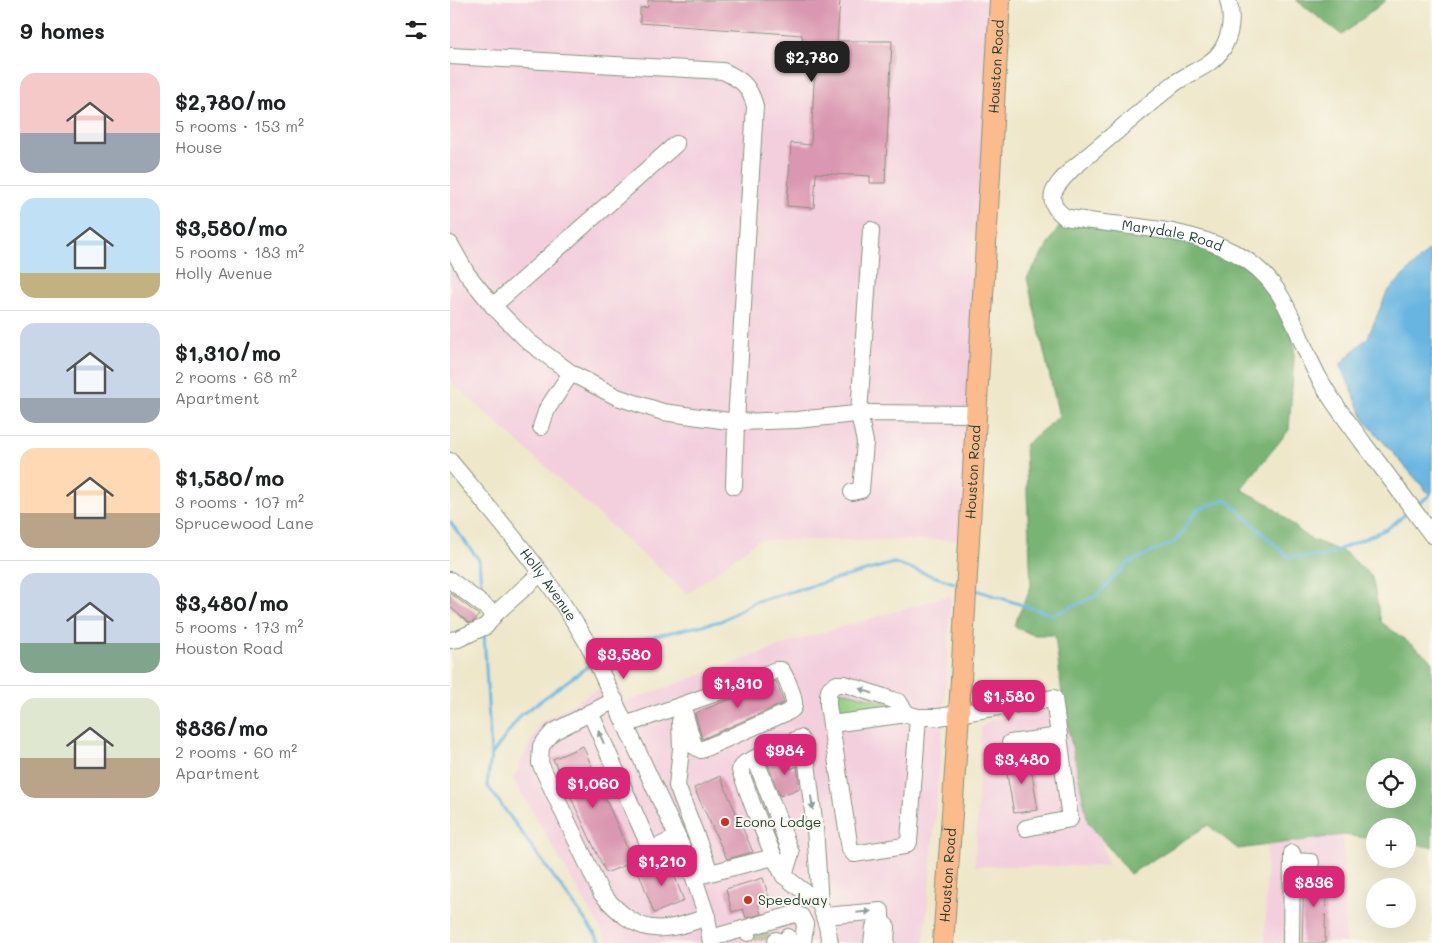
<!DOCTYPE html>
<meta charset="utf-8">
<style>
:root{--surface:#fff;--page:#f6f6f6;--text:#202124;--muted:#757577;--line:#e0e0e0;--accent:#db2777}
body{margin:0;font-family:Mali,sans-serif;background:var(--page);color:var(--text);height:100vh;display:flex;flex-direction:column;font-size:19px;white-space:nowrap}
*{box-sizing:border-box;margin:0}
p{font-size:16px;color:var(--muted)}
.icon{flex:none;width:28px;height:28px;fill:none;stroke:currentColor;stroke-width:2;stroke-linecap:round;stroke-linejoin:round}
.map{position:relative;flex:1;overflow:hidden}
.sheet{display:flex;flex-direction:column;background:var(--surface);width:450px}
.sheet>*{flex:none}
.fabs{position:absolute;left:916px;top:758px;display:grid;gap:10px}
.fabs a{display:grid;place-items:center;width:50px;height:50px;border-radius:50%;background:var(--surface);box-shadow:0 5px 20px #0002;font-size:25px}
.price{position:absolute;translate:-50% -42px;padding:0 11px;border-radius:10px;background:var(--accent);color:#fff;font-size:16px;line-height:32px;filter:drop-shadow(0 1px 2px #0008)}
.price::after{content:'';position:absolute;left:50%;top:30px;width:15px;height:11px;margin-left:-8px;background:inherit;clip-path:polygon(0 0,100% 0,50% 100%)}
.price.current{background:#222;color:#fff}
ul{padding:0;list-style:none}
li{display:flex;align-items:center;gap:15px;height:125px;padding:0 20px}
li+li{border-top:1px solid var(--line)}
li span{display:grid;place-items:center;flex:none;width:140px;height:100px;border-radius:15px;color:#555}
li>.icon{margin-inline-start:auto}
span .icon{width:60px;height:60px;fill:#fffc;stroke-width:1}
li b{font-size:21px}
h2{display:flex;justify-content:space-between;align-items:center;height:60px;padding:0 20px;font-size:21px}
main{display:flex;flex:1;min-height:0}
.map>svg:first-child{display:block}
.built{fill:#f3cfde}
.green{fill:#97d287;stroke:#5b885e}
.forest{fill:#79b474;stroke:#4c7854;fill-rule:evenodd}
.water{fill:#67b5e1;stroke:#43798a}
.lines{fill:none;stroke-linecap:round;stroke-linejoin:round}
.stream{stroke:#67b5e1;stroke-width:3}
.building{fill:#da97b1}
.minor-tunnel{stroke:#c5c5ac;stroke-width:16;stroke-dasharray:16 8;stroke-linecap:butt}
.minor-casing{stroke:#86927f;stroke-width:18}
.major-casing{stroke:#86927f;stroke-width:22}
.minor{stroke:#fff;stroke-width:16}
.major{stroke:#fbbb8c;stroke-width:20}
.oneway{fill:#8f9e9a}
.poi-dot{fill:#c8321e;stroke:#fbf7ec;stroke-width:2}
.labels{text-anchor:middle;stroke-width:4;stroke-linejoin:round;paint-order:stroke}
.street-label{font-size:14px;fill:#1f3d34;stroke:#fbf7ec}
.poi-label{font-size:14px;fill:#1f3d34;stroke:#fbf7ec;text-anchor:start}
</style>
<main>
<section class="sheet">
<h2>9 homes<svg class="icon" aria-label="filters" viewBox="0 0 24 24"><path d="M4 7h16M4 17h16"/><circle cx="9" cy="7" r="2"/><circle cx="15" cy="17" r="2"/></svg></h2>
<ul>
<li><span style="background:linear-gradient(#f6c9c9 60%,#9aa5b1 0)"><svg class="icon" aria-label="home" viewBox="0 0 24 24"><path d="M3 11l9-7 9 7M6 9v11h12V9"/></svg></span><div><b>$2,780/mo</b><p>5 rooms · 153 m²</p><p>House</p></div></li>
<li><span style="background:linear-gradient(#bfe0f5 75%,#c2b280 0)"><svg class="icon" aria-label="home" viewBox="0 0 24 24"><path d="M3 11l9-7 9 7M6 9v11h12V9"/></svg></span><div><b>$3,580/mo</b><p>5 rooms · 183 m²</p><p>Holly Avenue</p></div></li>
<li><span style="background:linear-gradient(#c9d6e8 75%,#9aa5b1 0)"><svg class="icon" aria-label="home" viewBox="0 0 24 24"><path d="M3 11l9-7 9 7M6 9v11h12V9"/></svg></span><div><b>$1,310/mo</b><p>2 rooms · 68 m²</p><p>Apartment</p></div></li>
<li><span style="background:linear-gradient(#ffd9b3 65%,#b9a48a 0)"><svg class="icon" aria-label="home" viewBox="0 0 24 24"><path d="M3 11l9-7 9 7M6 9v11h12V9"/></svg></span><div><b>$1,580/mo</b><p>3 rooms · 107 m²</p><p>Sprucewood Lane</p></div></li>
<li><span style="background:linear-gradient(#c9d6e8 70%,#7fa58c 0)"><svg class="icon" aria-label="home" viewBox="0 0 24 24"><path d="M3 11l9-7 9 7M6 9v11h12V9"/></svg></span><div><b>$3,480/mo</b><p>5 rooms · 173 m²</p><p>Houston Road</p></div></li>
<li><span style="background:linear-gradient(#dfe7d0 60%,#b9a48a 0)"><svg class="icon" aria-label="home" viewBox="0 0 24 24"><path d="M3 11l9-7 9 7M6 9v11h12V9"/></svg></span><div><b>$836/mo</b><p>2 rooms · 60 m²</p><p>Apartment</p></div></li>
</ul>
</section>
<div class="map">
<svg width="982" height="943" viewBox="0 0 982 943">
<rect width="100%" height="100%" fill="#fbf7ec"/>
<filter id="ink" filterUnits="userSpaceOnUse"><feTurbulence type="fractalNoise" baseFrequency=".02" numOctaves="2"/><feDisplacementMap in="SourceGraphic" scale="10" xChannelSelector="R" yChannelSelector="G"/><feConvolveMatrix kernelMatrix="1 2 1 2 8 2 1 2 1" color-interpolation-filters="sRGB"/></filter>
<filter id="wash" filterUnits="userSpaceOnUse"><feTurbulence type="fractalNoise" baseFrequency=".0096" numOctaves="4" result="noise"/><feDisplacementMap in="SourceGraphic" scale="20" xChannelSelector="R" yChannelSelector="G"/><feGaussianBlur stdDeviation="1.12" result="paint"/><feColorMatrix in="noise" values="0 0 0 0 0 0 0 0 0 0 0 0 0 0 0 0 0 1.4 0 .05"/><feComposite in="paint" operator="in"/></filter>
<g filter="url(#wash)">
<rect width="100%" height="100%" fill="#eee7ca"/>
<g class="built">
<polygon points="0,0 550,0 519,540 308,540 237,594 0,381"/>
<polygon points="501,595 492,740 474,943 159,943 63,779 90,723 166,679 176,702 347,640"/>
<polygon points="616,708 658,866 525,866 531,728 541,720"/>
<polygon points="817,823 893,835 895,943 815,943"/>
</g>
<polygon class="green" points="389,690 445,705 394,713 386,709 383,698"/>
<g class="forest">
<polygon points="846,0 936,0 892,35"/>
<path d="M615 217 785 253 844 320V358L839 430 791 489 819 504 858 538 896 553 922 577 931 622 982 660V847L958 844V826H925V839L893 835 788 849 758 825 680 874 638 822 613 703 605 635H583L564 626 581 586 575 445 609 416 577 278ZM925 766H958V799H925Z"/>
</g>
<polygon class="water" points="982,250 982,492 980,495 915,421 890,364 918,337 937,292 977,252"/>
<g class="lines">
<g class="stream">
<polyline points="967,505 980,495"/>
<polyline points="0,522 29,560 32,596"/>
<polyline points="523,589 603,615 646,596 678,563 726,541 747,510 776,499 838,557 874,556 937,529 958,512"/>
<polyline points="34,633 41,756 37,785 151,942"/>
<polyline points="150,658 169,644 271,621 304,602 444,563 510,585"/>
<polyline points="41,756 71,715 141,664"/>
</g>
</g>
<g id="blocks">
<g class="building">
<polygon points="198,0 390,0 387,41 442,41 435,183 420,183 420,176 366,173 364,208 337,206 341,143 361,145 366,43 353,43 352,35 190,23 190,8 198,7"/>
<polygon points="0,593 29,615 24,621 19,623 0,607"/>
<polygon points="326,681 334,703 252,739 245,713"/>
<polygon points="133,746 183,862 156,873 103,759"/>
<polygon points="573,751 574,762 580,762 588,810 564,813 557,774 562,771 564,762 562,753"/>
<polygon points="335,756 341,769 347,766 350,788 330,796 318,764"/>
<polygon points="270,776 303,852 277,859 244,788"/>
<polygon points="219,861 234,901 204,913 189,873"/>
<polygon points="854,872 876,872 875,943 852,943"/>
<polygon points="313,878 320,901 308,905 311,914 296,918 293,909 282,912 276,889"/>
</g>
</g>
</g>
<g filter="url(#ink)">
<use href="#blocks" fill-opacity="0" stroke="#86927f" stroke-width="1"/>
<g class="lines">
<polyline class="minor-tunnel" points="310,923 315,943"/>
<defs>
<g id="minor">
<path id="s1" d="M778 0C783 16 781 33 773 48 761 68 738 72 721 86 688 113 655 142 622 169 606 186 591 199 615 217 672 228 732 225 785 253 842 283 843 336 873 385 885 406 900 424 914 444 937 474 959 504 982 535"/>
<path d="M0 56 273 71C292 80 299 85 305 106L286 422 284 486"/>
<polyline points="0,244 17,274 43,306 79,342 121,373 167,397 213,412 286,422 347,420 415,413 526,414"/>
<polyline points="43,306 226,144"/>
<polyline points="91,427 97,409 121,373"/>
<path id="s2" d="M0 461C49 520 101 579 139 646L238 860 257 917 261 943"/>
<polyline points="402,492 411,490 415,442 409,414 421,230"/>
<polyline points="0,580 45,614"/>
<polyline points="0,640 8,639 36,626 45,614 91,573"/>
<path d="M165 700 103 732 91 746 90 763 151 893C188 935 207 935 257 917"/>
<polyline points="140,712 201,850 228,837"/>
<polyline points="457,714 449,702 395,684 387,684 380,688 378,695 378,705 400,849 404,854 454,846 459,842 468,717"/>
<polyline points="230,721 231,749 227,786 260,872"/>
<polyline points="381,724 457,714 468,717 489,717 604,698 620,819 576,828"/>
<path d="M175 725 289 685 326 670H331C336 676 345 698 344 705 344 709 342 709 340 711L251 750 244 746 232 705"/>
<polyline points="560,743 609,736"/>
<polyline points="305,758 341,853 334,876"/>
<polyline points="842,861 861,862"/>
<polyline points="252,875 324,857"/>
<polyline points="370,904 365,828 355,747 350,738 295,763 290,770 303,806 324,857 334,876 370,904 377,926 380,943"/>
<polyline points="374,916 431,911 431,921 437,927 436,943"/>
<polyline points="293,929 345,914 351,916 355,924 353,943"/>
<polyline points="338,937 340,943"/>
<polyline points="261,938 293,929 298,933"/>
<polyline points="326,940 327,943"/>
<polyline points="422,943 424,927 431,921"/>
<polyline points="841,943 842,853"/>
</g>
<g id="major">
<path id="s3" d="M493 943 509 714 550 0"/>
</g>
</defs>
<use href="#minor" class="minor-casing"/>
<use href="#major" class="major-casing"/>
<use href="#minor" class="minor"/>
<use href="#major" class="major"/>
</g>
<defs><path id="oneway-solid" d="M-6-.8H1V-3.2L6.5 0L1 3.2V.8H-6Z" transform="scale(1.25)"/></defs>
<g class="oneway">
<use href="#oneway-solid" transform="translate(416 691) rotate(-161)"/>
<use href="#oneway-solid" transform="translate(151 737) rotate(-114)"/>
<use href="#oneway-solid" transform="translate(362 803) rotate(82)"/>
<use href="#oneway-solid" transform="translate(414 912) rotate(-6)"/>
</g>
</g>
<g class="poi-dot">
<circle cx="275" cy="822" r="5"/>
<circle cx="298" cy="900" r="5"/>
</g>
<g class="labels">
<g class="street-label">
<text dy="5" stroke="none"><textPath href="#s3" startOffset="878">Houston Road</textPath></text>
<text dy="5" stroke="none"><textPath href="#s1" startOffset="412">Marydale Road</textPath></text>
<text dy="5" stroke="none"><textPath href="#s3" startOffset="472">Houston Road</textPath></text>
<text dy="5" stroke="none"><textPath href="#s2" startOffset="158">Holly Avenue</textPath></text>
<text dy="5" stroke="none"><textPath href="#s3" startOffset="68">Houston Road</textPath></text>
</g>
<g class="poi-label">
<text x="285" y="827">Econo Lodge</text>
<text x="308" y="905">Speedway</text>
</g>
</g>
</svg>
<div class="fabs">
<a><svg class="icon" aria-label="locate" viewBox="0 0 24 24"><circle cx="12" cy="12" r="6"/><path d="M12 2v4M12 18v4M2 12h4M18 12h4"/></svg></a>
<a>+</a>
<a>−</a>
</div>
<b class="price current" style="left:362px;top:83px">$2,780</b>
<b class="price" style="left:174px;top:680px">$3,580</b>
<b class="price" style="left:288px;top:709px">$1,310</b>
<b class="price" style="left:559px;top:722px">$1,580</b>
<b class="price" style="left:335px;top:776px">$984</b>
<b class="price" style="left:572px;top:785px">$3,480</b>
<b class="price" style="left:143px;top:809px">$1,060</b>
<b class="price" style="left:212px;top:887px">$1,210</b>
<b class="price" style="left:864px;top:908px">$836</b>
</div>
</main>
